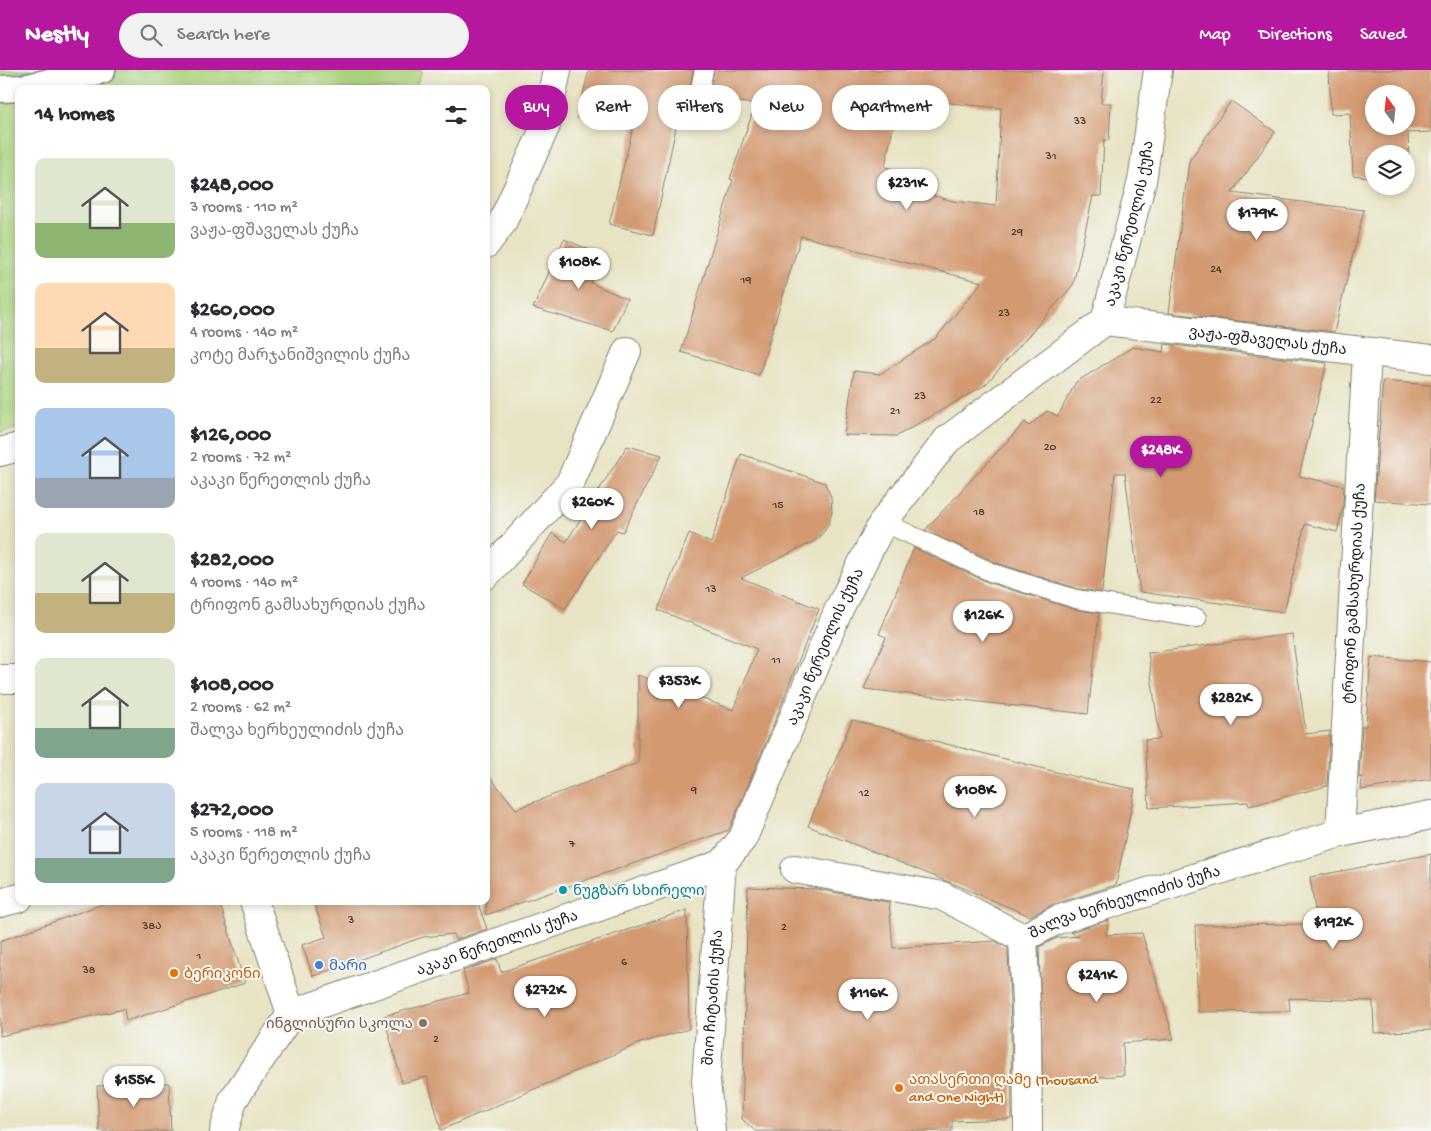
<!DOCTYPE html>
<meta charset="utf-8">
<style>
:root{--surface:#fff;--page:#f2f2f3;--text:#2b2b33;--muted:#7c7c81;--accent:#b5179e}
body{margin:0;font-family:"Gochi Hand","Noto Sans Georgian",sans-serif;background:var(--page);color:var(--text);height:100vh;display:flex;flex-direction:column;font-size:19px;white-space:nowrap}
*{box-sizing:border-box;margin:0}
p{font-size:16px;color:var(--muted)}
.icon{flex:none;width:28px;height:28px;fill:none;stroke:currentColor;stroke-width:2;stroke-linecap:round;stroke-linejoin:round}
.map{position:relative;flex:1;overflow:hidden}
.details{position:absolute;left:15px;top:15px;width:475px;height:820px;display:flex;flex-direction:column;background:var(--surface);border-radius:10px;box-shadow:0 2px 8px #0003}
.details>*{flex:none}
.guide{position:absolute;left:505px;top:15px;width:475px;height:45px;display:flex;gap:10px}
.needle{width:32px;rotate:345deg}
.controls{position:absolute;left:1365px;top:15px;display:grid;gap:10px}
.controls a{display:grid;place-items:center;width:50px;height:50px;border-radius:50%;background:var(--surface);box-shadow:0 2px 8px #0003;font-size:25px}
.price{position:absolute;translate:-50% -42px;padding:0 11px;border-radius:18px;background:#fff;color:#222;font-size:16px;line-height:32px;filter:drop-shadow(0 1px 2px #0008)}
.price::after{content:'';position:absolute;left:50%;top:30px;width:15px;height:11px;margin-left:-8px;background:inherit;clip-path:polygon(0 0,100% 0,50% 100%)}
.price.selected{background:var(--accent);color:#fff}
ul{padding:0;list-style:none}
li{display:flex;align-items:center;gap:15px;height:125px;padding:0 20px}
li span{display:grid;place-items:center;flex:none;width:140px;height:100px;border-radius:10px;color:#555}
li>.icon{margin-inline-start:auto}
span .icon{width:60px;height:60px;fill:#fffc;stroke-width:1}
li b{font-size:21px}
h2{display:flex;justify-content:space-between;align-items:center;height:60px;padding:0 20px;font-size:21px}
.chip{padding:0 18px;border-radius:22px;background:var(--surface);box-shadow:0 2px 8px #0003;font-size:18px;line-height:45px}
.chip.selected{background:var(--accent);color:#fff}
header{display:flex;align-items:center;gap:30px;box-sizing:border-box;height:70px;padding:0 25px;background:var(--accent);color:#fff}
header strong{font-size:24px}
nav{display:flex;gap:28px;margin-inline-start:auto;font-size:18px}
.search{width:350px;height:45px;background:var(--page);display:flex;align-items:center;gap:12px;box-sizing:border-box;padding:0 18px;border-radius:28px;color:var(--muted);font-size:19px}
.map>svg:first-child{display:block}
.green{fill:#aad27c;stroke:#63774c}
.building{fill:#d39a72;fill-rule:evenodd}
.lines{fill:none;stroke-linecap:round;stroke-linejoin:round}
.service-casing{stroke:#828070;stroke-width:20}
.pedestrian-casing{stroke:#828070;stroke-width:29}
.minor-casing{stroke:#828070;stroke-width:30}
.service{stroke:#fff;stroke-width:18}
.pedestrian{stroke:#fff;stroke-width:26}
.minor{stroke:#fff;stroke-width:28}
.culture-dot{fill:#0f9aa8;stroke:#f6f6f2;stroke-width:2}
.shop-dot{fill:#3f7fe0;stroke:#f6f6f2;stroke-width:2}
.food-dot{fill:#e8710a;stroke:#f6f6f2;stroke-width:2}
.education-dot{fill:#8d6e63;stroke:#f6f6f2;stroke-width:2}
.labels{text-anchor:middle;stroke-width:4;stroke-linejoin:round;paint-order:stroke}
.number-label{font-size:12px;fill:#4a3c32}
.street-label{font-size:15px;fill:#1c1c1c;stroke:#f6f6f2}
.culture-label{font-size:15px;fill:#0d838f;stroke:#f6f6f2;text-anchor:start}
.shop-label{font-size:15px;fill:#366cbe;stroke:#f6f6f2;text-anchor:start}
.food-label{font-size:15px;fill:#c56008;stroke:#f6f6f2;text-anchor:start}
.education-label{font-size:15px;fill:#785e54;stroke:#f6f6f2;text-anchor:end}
</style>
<header>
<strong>Nestly</strong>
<div class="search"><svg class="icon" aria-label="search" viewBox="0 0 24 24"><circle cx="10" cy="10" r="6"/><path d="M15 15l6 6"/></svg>Search here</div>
<nav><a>Map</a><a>Directions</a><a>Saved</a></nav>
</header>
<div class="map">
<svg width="1431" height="1061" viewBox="0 0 1431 1061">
<rect width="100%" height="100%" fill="#f6f6f2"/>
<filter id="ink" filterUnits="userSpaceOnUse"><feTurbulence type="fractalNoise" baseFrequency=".02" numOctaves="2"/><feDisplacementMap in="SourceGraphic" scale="10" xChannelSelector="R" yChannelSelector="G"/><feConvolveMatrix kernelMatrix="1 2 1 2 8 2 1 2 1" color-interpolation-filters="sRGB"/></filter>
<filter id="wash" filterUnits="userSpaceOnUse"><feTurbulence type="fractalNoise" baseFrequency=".0096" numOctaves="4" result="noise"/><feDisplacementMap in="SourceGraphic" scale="20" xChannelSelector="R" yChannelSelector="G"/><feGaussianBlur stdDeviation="1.12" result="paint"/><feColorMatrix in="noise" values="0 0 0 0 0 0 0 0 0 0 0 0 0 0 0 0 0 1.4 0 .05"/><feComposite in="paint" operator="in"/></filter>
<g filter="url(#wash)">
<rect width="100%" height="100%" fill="#e8e3c3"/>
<polygon class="green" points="0,0 422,0 415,19 19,19 19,358 0,363"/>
<g id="blocks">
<g class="building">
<polygon points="589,0 693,0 689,21 684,20 653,165 609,154 633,58 578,44"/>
<path d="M714 0H1104L1101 33H1111L1109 70H1104L1101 126H1093L1073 215 985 315 897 366 844 365 854 301 880 304 936 268 982 212 801 166 759 305 681 282 733 110 730 109 755 35 709 25ZM899 28 1001 38 996 136 953 131 909 119 913 104 885 97Z"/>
<path d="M1329 0H1431V62L1408 63 1410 114 1406 113V84H1374V108L1353 105 1350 43 1331 44ZM1374 24H1406V56H1374Z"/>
<polygon points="1231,31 1275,62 1232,123 1364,140 1334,262 1169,243 1189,91"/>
<polygon points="564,169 602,185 591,213 627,229 613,261 533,238"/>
<polygon points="1165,274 1327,293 1299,406 1344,416 1343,437 1337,462 1305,454 1284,542 1140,522 1125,403 1115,403 1102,522 1078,519 997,493 925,460 1025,352 1029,356 1047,341 1058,346 1076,312 1133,277 1164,282"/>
<polygon points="1383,311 1431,315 1431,434 1374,430"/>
<polygon points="627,376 662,385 623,462 617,460 565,539 522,514 552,463 566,472"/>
<polygon points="741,384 825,413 831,427 832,442 828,456 818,469 741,508 819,539 772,658 729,760 486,845 486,702 516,739 638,693 638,605 733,640 757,579 658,540 689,463 711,473"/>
<polygon points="914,478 990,513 1073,539 1099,543 1088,644 864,619 886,567 879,564"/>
<polygon points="1292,564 1306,664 1330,661 1327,716 1249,736 1248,732 1149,738 1145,670 1160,669 1148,583"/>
<polygon points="1371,587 1431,592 1431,709 1361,720 1362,707 1359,708 1362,656 1366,656"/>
<polygon points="852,650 1084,709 1135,719 1116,815 1052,835 1030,846 949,812 808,756"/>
<polygon points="1431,784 1431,960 1374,963 1373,931 1289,928 1290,941 1198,942 1195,855 1317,854 1310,807"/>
<polygon points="748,817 816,819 889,832 893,878 995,871 1008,878 1011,957 1012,1049 952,1051 952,1061 755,1061 742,1049"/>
<polygon points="111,831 219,831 245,913 126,951 124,939 0,966 0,871"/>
<polygon points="313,831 477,831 487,859 455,870 454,864 423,867 313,906 302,875 326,867"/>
<polygon points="687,840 689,959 640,973 441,1060 427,1007 402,1013 384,946 469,923 463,901 497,889 501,902"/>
<polygon points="1109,850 1106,865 1142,863 1174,969 1123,973 1124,1005 1043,1012 1039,877 1057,868 1079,866 1070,862"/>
<polygon points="169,1013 171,1061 99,1061 97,1016"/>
</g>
</g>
</g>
<g filter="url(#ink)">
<use href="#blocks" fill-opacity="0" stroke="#828070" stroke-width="1"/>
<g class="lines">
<defs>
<g id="service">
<polyline points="697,32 704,0"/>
<polyline points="883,452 993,503 1076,529 1197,548"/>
</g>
<polyline id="pedestrian" points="0,19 24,18 102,0"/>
<g id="minor">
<polyline points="486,174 502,153 546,55 557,0"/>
<path id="s1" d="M1105 251 1431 289"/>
<polyline points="0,382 19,377"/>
<polyline points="486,505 570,413 627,281"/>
<polyline points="0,609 19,609"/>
<path id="s2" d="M1340 763 1367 283"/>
<path id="s3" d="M795 799 942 826 1023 868 1057 850 1340 763 1431 745"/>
<polyline points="254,831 291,944"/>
<polyline points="0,833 19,828"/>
<polyline points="1023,868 1027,957 1028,1061"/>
<path id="s4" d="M291 944 722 794 743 768 839 539 883 452 947 370 1105 251 1142 111 1158 0"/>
<polyline points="224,1061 233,1030 291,944"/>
<path id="s5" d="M711 1061 706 1011 722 794"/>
</g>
</defs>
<use href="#service" class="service-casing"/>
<use href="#pedestrian" class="pedestrian-casing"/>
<use href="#minor" class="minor-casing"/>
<use href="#service" class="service"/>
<use href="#pedestrian" class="pedestrian"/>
<use href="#minor" class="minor"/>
</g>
</g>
<circle class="culture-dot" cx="563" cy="820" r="5"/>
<circle class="shop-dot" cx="319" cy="895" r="5"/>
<g class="food-dot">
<circle cx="174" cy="903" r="5"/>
<circle cx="899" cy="1018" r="5"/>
</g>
<circle class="education-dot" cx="423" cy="953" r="5"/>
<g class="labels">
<g class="number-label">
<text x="1080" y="54">33</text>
<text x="1051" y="89">31</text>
<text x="1017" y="165">29</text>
<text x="1216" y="202">24</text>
<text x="746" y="213">19</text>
<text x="1004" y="246">23</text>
<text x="920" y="329">23</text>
<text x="1156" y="333">22</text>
<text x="895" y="344">21</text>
<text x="1050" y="380">20</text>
<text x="778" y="438">15</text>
<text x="979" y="445">18</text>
<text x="711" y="522">13</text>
<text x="776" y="593">11</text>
<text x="694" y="723">9</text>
<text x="864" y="726">12</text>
<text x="572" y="777">7</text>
<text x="351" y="853">3</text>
<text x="152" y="859">38ა</text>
<text x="784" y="860">2</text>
<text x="199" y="889">1</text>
<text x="624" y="895">6</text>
<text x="89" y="903">38</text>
<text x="436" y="972">2</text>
</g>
<g class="street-label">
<text dy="5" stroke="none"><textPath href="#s4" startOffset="1238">აკაკი წერეთლის ქუჩა</textPath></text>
<text dy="5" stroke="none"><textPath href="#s1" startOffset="164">ვაჟა-ფშაველას ქუჩა</textPath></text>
<text dy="5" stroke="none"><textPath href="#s2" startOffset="240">ტრიფონ გამსახურდიას ქუჩა</textPath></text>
<text dy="5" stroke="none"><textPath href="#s4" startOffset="698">აკაკი წერეთლის ქუჩა</textPath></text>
<text dy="5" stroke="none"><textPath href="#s3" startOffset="349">შალვა ხერხეულიძის ქუჩა</textPath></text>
<text dy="5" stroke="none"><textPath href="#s4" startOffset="218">აკაკი წერეთლის ქუჩა</textPath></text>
<text dy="5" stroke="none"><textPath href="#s5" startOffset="134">შიო ჩიტაძის ქუჩა</textPath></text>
</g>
<g class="culture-label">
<text x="573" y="825">ნუგზარ სხირელი</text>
</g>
<g class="shop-label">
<text x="329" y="900">მარი</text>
</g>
<g class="food-label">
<text x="184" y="908">ბერიკონი</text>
<text x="909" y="1014">ათასერთი ღამე (Thousand<tspan x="909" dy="17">and One Night)</tspan></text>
</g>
<g class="education-label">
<text x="413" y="958">ინგლისური სკოლა</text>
</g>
</g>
</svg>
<div class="controls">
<a><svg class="needle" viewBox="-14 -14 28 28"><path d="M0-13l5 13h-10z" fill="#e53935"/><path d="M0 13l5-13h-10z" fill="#7c7c81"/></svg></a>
<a><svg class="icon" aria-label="layers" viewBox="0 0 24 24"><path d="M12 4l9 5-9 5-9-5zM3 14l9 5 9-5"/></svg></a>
</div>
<b class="price" style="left:907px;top:141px">$231K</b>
<b class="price" style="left:1257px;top:171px">$179K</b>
<b class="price" style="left:579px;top:220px">$108K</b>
<b class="price selected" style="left:1161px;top:408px">$248K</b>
<b class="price" style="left:592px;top:460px">$260K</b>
<b class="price" style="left:983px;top:573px">$126K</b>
<b class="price" style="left:679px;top:639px">$353K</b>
<b class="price" style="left:1231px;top:656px">$282K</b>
<b class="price" style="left:975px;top:748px">$108K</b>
<b class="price" style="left:1333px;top:880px">$192K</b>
<b class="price" style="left:1097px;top:933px">$241K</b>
<b class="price" style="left:545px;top:948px">$272K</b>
<b class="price" style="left:868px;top:951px">$116K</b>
<b class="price" style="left:134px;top:1038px">$155K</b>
<div class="guide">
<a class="chip selected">Buy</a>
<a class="chip">Rent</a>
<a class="chip">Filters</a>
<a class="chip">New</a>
<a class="chip">Apartment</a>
</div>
<section class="details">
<h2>14 homes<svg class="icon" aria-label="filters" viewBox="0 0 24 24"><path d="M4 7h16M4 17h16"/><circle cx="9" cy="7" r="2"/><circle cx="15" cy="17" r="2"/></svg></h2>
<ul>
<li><span style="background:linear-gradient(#dfe7d0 65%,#8fb573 0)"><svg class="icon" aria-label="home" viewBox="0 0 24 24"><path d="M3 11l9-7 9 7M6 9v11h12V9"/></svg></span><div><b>$248,000</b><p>3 rooms · 110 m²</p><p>ვაჟა-ფშაველას ქუჩა</p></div></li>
<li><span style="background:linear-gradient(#ffd9b3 65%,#c2b280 0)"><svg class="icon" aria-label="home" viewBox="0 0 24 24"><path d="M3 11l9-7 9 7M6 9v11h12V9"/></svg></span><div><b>$260,000</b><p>4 rooms · 140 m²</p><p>კოტე მარჯანიშვილის ქუჩა</p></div></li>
<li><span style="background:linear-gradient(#a9c7e8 70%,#9aa5b1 0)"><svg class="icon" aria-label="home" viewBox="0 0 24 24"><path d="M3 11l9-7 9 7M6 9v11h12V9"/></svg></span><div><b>$126,000</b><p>2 rooms · 72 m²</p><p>აკაკი წერეთლის ქუჩა</p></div></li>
<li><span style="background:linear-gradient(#dfe7d0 60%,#c2b280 0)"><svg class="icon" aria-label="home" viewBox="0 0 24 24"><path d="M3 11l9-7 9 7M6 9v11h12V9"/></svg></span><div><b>$282,000</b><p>4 rooms · 140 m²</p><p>ტრიფონ გამსახურდიას ქუჩა</p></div></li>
<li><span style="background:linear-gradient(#dfe7d0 70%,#7fa58c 0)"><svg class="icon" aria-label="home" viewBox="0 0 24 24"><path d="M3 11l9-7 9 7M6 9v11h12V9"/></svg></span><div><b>$108,000</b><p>2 rooms · 62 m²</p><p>შალვა ხერხეულიძის ქუჩა</p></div></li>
<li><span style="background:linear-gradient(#c9d6e8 75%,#7fa58c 0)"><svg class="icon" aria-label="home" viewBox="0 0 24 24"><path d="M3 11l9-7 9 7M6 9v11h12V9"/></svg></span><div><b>$272,000</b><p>5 rooms · 118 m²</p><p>აკაკი წერეთლის ქუჩა</p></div></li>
</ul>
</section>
</div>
